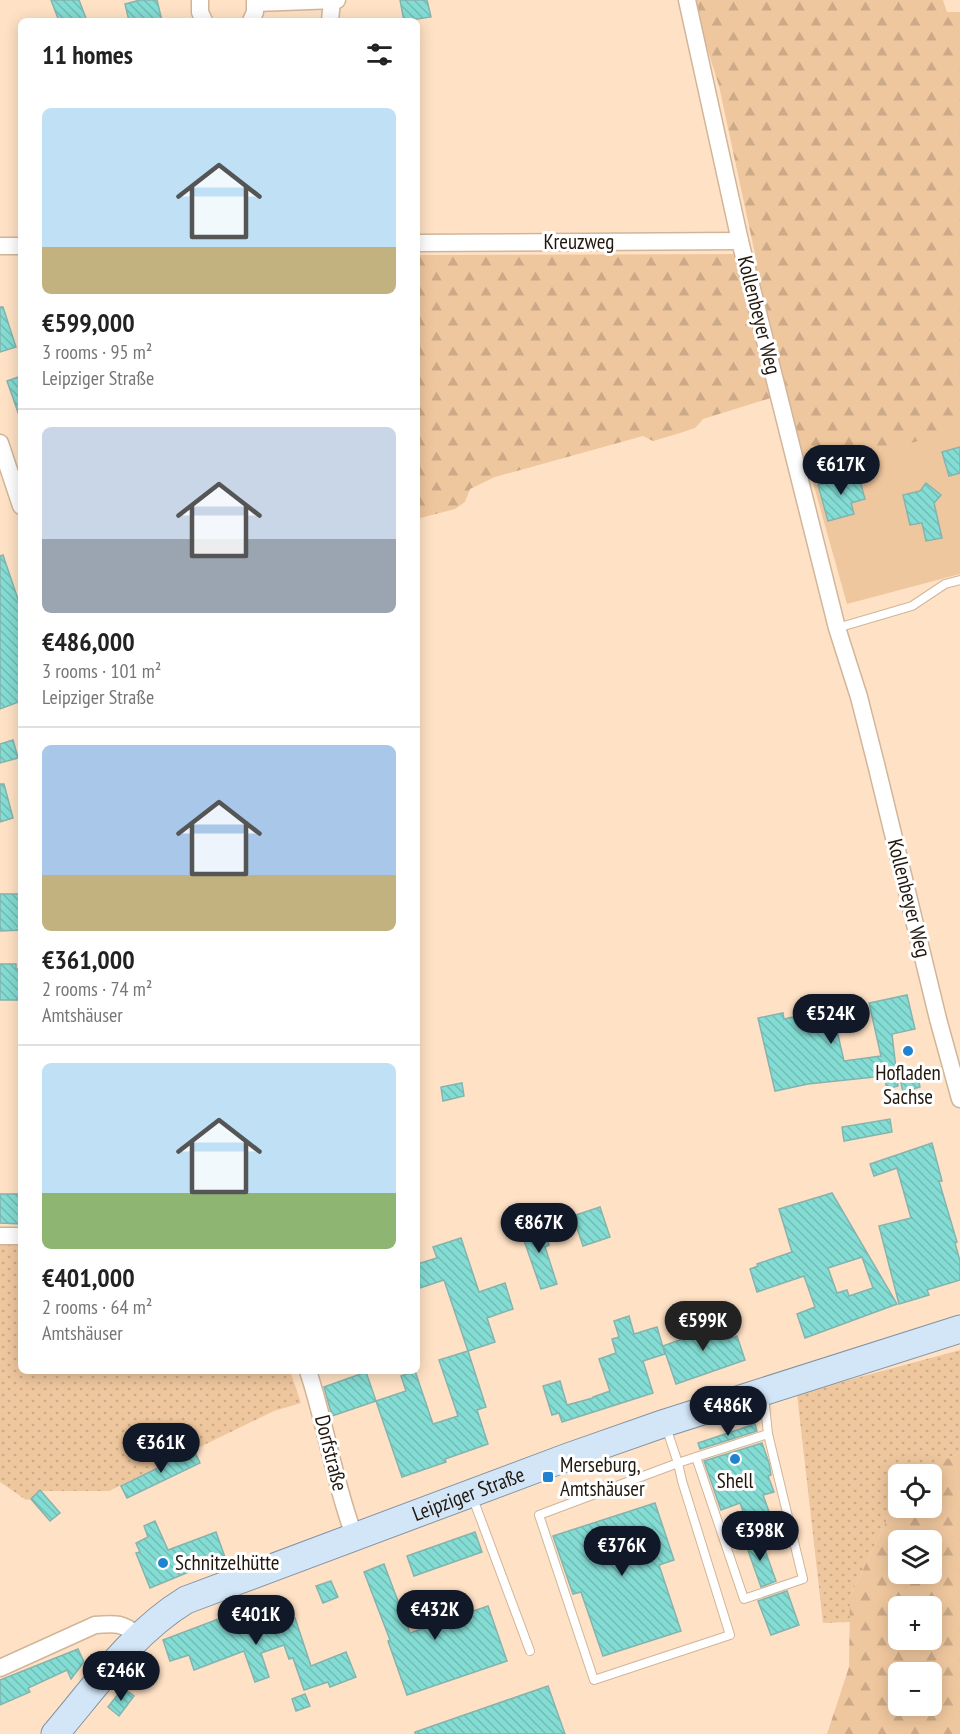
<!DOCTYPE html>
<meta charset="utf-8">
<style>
:root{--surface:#fff;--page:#f2f2f2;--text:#222;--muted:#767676;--line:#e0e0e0;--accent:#111827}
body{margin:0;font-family:"PT Sans Narrow",sans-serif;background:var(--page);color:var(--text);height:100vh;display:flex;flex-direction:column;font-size:22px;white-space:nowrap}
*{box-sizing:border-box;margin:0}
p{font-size:20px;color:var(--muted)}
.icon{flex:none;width:33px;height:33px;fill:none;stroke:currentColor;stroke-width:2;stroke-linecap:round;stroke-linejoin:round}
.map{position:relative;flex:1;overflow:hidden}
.details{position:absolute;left:18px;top:18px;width:402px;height:1356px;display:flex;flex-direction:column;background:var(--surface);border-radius:9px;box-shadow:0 3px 15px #0003}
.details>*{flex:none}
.tools{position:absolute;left:888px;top:1464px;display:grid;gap:12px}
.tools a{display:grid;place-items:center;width:54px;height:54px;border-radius:9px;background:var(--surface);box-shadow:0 3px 15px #0003;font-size:30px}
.price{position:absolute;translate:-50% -51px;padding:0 14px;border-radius:21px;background:var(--accent);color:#fff;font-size:20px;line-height:39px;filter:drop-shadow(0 2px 3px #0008)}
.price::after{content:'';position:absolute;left:50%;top:36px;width:18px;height:14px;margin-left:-9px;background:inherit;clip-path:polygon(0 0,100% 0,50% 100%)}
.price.current{background:#222;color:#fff}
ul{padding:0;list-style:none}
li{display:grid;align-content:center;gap:12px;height:318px;padding:0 24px}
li+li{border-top:2px solid var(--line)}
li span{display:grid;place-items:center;height:186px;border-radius:9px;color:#555}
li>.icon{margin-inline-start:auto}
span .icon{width:108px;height:108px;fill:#fffc;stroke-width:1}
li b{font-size:26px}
h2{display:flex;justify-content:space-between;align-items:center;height:72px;padding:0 24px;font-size:26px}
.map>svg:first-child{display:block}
.grass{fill:url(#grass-dots)}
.forest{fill:url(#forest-firs);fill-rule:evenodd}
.park{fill:#efc79e}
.building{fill:url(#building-back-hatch);stroke:#85b3ae;stroke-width:1.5;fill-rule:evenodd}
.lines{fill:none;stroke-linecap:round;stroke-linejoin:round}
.service-casing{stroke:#d1b599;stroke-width:10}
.minor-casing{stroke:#d1b599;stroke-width:19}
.primary-casing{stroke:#8293a3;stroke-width:29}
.service{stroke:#fff;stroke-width:8}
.minor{stroke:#fff;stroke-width:16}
.primary{stroke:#d3e6f8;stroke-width:27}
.poi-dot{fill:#2183cf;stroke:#fff;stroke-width:2}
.labels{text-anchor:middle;stroke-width:6;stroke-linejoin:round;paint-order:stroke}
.street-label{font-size:21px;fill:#21170d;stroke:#fff}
.poi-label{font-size:21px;fill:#21170d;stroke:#fff}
</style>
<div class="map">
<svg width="960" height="1734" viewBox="0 0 960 1734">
<defs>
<pattern id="grass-dots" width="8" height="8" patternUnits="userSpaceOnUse" patternTransform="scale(1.5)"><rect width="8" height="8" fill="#efc79e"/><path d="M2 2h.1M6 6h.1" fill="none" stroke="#cdaa87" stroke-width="1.8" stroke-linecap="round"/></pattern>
<pattern id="forest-firs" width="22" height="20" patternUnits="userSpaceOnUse" patternTransform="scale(1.5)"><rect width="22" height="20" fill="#efc79e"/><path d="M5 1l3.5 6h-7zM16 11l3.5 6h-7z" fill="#cdaa87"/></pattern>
<pattern id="building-back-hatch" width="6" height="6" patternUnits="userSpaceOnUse" patternTransform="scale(1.5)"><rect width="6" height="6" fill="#84ddd4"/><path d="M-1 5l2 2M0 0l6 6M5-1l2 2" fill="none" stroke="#72bdb5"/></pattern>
</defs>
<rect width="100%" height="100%" fill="#ffe2c5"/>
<g class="grass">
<polygon points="0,1241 21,1241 21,1371 290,1371 301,1403 274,1411 109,1491 40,1491 31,1499 26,1500 0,1482"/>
<polygon points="960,1350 960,1452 919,1474 898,1474 898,1502 890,1513 850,1597 850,1622 823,1623 797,1394"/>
</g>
<g class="forest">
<polygon points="692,0 943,0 947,12 960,12 960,430 794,477 774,397 703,419 695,428 677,434 653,441 643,436 495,477 470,489 465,502 455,509 417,519 417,255 755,254 719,86"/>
<path d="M960 1452V1734H827L849 1667 850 1597 890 1513 898 1502V1508H932V1474H919ZM898 1540H932V1574H898ZM898 1606H932V1640H898ZM898 1672H932V1706H898Z"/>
</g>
<polygon class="park" points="960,429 960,574 847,604 810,472"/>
<g class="building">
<polygon points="51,0 79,0 87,21 59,21"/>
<polygon points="140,0 157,0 162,21 129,21 125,4"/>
<polygon points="400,0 427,0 431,17 404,21"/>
<polygon points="0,307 3,307 16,347 0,352"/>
<polygon points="21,376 21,414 19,415 7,381"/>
<polygon points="960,447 960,473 949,476 942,452"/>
<polygon points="858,474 865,499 851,503 854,514 828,521 818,485"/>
<polygon points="926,483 941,495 934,503 942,538 926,541 922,523 910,525 903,495 920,491"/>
<polygon points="3,555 21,608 21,701 0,709 0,556"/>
<polygon points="13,740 18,758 0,763 0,744"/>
<polygon points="0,784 4,784 13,818 0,822"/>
<polygon points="0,894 21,894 21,930 0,931"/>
<polygon points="0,964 16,964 16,969 21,969 21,1000 0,1000"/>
<polygon points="907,995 915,1029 892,1034 898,1086 887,1089 884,1076 808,1084 775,1091 758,1018 783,1013 784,1019 856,1003 859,1016 835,1022 844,1061 881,1056 869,1003"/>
<polygon points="916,1070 920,1087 903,1092 899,1074"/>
<polygon points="462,1083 464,1096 443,1101 441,1087"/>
<polygon points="890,1119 892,1132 844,1141 842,1127"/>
<polygon points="932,1143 942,1181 939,1181 957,1242 955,1243 960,1261 960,1280 927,1290 929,1295 899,1304 879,1226 911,1218 897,1168 874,1176 870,1164"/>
<path d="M832 1193 897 1304 805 1338 797 1314 815 1307 804 1276 757 1292 750 1269 758 1266 757 1264 792 1252 779 1209ZM862 1257 873 1288 849 1296 847 1290 837 1293 828 1268Z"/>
<polygon points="0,1194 21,1194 21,1224 0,1223"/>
<polygon points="600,1207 610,1237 583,1246 573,1216"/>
<polygon points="542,1222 549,1245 545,1247 557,1284 541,1289 520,1229"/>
<polygon points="461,1238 479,1292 505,1283 513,1309 487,1318 495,1342 468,1351 444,1280 417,1289 417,1264 437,1258 433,1247"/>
<polygon points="629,1316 634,1334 657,1327 665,1354 643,1361 653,1393 562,1422 559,1413 552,1415 543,1386 560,1381 567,1405 593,1398 593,1397 610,1391 599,1359 616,1353 612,1339 619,1337 614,1321"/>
<polygon points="722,1317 729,1339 737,1336 745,1360 676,1384 663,1346 699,1333 696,1325"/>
<polygon points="468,1351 486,1407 477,1410 488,1444 445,1459 446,1462 402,1477 376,1401 406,1391 401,1376 415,1371 433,1424 458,1416 439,1360"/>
<polygon points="366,1372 376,1401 332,1416 324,1387"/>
<polygon points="755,1424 757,1431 700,1449 698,1443"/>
<polygon points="762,1443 769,1463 771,1475 768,1476 774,1492 763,1495 771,1517 748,1525 740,1503 721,1510 704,1461"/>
<polygon points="194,1450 200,1463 127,1498 121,1486"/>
<polygon points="40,1490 60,1513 50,1521 31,1499"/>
<polygon points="655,1503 674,1560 659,1565 681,1631 603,1656 581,1592 573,1594 553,1536"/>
<polygon points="155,1521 168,1550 216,1532 226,1560 197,1571 196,1569 150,1588 136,1553 140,1552 136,1543 148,1537 144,1526"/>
<polygon points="475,1532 482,1552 414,1576 407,1556"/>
<polygon points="760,1536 776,1581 761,1587 745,1542"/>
<polygon points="384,1564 410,1633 488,1606 507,1661 407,1695 388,1641 390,1640 364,1572"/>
<polygon points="331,1581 338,1597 323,1603 316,1586"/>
<polygon points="787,1591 799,1625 771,1635 758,1601"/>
<polygon points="271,1599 280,1623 295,1618 311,1666 346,1652 356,1677 330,1687 328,1682 304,1690 293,1658 289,1659 284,1645 261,1653 269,1677 255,1682 244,1651 194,1670 189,1655 170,1661 163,1640"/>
<polygon points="78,1649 84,1662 71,1679 67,1670 28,1688 30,1692 0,1705 0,1680"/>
<polygon points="548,1686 565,1734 415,1734 415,1732"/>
<polygon points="123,1688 134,1696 119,1716 108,1707"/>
<polygon points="305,1694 310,1706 296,1711 292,1699"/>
</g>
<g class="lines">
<defs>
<g id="service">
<polyline points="837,628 912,606 945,584 960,580"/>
<polyline points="666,1427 678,1463 682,1481 730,1635 594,1680 539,1515 678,1463 696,1457 744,1599 803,1579 768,1434 764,1396"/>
<polyline points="696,1457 768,1434"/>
<polyline points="472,1496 530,1651"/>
</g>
<g id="minor">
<polyline points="200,0 200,12 204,21"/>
<polyline points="687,0 740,241 837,628 859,697 876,764 938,1019 960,1099"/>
<polyline points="256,3 337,0"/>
<polyline points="251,21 255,12 255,0"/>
<polyline points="330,21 332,0"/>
<polyline points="417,243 740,241"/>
<polyline points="0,246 21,246"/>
<polyline points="0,443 21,506"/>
<polyline points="0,1236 21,1236"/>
<path d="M308 1371C326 1425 334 1482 354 1535"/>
<path d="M0 1668 95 1625C116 1623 123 1623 139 1636"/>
</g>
<g id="primary">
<path id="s1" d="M55 1734C95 1687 132 1633 186 1600L568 1457 665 1423 960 1329"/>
</g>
</defs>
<use href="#service" class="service-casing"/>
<use href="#minor" class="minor-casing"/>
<use href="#primary" class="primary-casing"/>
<use href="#service" class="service"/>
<use href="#minor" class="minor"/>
<use href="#primary" class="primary"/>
</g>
<g class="poi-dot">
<circle cx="908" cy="1051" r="6"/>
<circle cx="735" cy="1459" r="6"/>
<rect x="542" y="1471" width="12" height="12" rx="3"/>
<circle cx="163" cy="1563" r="6"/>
</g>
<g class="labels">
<g class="street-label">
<text x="579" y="249">Kreuzweg</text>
<text transform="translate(759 315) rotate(76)" y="7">Kollenbeyer Weg</text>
<text transform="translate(909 898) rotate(76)" y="7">Kollenbeyer Weg</text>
<text transform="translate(331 1453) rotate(76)" y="7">Dorfstraße</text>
<text dy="7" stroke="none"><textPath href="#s1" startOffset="490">Leipziger Straße</textPath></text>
</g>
<g class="poi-label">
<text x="908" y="1080">Hofladen<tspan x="908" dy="24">Sachse</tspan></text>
<text x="560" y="1472" text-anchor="start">Merseburg,<tspan x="560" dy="24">Amtshäuser</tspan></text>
<text x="735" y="1488">Shell</text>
<text x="175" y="1570" text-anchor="start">Schnitzelhütte</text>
</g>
</g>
</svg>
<div class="tools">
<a><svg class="icon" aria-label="locate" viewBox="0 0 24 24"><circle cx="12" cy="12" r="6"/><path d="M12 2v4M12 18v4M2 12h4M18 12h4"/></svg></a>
<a><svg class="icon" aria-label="layers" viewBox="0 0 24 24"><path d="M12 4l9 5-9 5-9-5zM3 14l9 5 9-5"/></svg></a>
<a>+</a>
<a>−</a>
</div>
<b class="price" style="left:841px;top:496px">€617K</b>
<b class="price" style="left:831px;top:1045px">€524K</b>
<b class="price" style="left:539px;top:1254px">€867K</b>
<b class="price current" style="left:703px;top:1352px">€599K</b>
<b class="price" style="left:728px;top:1437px">€486K</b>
<b class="price" style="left:161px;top:1474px">€361K</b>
<b class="price" style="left:760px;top:1562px">€398K</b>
<b class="price" style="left:622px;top:1577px">€376K</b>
<b class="price" style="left:435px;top:1641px">€432K</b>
<b class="price" style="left:256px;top:1646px">€401K</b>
<b class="price" style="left:121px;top:1702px">€246K</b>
<section class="details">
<h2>11 homes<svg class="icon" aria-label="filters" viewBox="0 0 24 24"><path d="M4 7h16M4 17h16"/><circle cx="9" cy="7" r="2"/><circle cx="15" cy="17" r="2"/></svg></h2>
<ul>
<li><span style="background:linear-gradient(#bfe0f5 75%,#c2b280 0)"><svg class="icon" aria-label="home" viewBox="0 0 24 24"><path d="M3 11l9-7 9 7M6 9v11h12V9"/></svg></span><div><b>€599,000</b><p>3 rooms · 95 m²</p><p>Leipziger Straße</p></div></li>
<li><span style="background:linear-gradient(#c9d6e8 60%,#9aa5b1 0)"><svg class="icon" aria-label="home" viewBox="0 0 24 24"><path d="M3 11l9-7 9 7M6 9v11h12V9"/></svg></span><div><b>€486,000</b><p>3 rooms · 101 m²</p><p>Leipziger Straße</p></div></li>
<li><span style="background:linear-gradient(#a9c7e8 70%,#c2b280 0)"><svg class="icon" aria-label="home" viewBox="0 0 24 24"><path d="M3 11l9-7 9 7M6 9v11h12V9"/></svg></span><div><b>€361,000</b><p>2 rooms · 74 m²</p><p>Amtshäuser</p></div></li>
<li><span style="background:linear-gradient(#bfe0f5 70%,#8fb573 0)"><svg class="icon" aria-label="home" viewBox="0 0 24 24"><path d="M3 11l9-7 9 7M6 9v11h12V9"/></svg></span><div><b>€401,000</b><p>2 rooms · 64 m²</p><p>Amtshäuser</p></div></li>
</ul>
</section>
</div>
